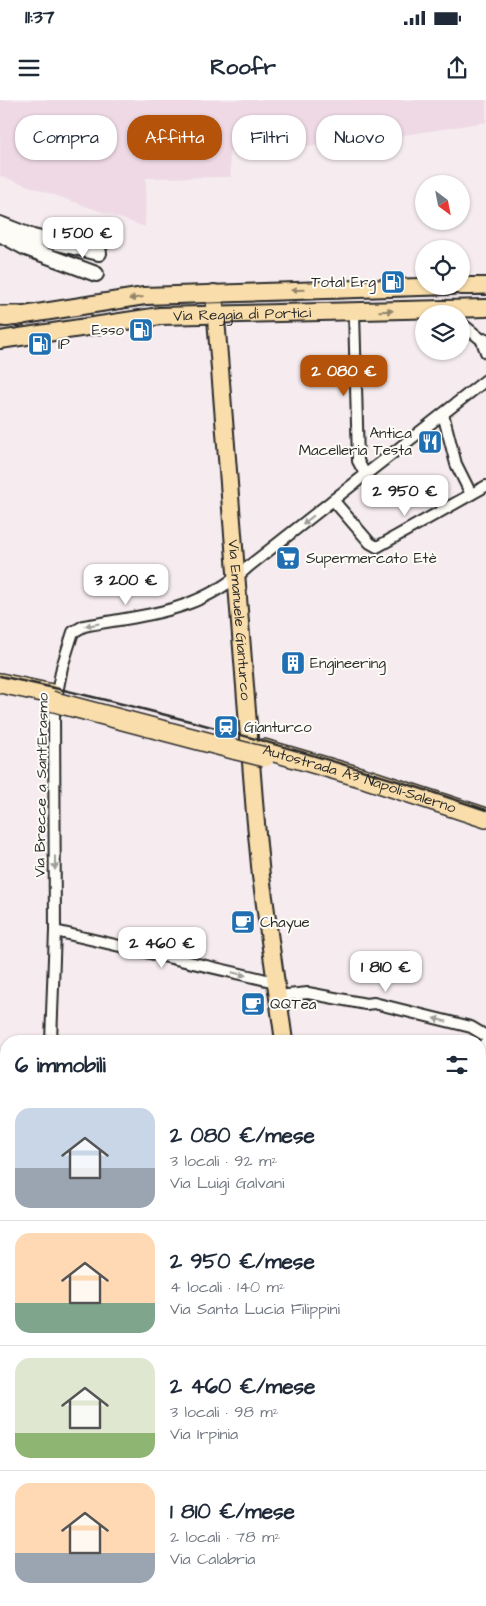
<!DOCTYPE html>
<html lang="it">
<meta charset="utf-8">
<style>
:root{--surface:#fff;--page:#f2f2f3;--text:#1f2937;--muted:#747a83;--line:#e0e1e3;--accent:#b45309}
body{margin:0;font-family:"Architects Daughter",sans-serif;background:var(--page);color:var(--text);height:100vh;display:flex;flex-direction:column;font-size:19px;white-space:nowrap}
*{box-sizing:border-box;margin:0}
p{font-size:16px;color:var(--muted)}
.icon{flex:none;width:28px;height:28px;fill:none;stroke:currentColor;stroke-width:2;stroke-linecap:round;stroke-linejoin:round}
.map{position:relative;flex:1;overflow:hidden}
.panel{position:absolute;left:0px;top:935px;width:486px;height:571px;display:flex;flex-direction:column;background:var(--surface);border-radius:20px 20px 0 0;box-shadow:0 1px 4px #0004}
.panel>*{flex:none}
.banner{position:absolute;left:15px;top:15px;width:456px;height:45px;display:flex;gap:10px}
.needle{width:32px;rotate:148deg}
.controls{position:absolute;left:415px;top:75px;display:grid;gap:10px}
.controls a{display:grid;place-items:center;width:55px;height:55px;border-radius:50%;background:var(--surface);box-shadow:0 1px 4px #0004;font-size:25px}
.price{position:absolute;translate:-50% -42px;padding:0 11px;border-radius:10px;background:#fff;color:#222;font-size:16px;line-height:32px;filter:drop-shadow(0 1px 2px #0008)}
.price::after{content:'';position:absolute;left:50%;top:30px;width:15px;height:11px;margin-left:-8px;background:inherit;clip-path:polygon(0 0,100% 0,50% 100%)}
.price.on{background:var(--accent);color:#fff}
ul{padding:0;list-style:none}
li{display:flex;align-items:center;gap:15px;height:125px;padding:0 15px}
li+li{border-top:1px solid var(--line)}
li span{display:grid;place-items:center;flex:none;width:140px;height:100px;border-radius:15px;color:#555}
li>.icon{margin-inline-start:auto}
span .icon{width:60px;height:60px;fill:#fffc;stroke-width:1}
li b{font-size:21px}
h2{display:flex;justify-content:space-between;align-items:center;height:60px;padding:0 15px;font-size:21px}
.chip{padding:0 18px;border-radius:20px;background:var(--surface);box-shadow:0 1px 4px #0004;font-size:18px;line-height:45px}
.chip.on{background:var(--accent);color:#fff}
.status{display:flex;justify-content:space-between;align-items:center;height:35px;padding:0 25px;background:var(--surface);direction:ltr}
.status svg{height:14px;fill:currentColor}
header{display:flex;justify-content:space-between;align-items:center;height:65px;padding:0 15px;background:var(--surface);font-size:22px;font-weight:700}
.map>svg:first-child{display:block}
.built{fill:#eed9e5}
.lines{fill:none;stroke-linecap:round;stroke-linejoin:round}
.street-casing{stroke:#2b2b2b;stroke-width:14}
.secondary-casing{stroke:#2b2b2b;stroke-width:18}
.primary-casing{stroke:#2b2b2b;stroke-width:20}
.highway-casing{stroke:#2b2b2b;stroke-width:22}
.street{stroke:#fdfcf7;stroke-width:10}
.secondary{stroke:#fdfcf7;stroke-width:14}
.primary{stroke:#f9deab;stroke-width:16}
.highway{stroke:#f9deab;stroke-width:19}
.tram{stroke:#2b2b2b;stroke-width:1}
.rail{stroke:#2b2b2b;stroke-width:2.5}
.highway-bridge-casing{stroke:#2b2b2b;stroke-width:22;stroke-linecap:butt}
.highway-bridge{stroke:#f9deab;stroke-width:19}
.oneway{fill:#92846b}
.oneway2{fill:#9e9e9b}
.labels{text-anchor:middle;stroke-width:4;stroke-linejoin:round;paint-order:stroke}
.poi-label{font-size:15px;fill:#2b2b2b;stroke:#fdfcf7;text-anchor:start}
.street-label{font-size:15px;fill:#2b2b2b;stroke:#fdfcf7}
</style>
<div class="status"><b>11:37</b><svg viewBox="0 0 49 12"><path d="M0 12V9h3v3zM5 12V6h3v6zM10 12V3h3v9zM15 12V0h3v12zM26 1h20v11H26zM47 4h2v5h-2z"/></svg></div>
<header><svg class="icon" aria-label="menu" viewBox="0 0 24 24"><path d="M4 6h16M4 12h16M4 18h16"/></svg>Roofr<svg class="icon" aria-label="share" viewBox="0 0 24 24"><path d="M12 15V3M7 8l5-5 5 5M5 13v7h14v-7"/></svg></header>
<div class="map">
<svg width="486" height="1506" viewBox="0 0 486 1506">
<rect width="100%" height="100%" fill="#f6ecef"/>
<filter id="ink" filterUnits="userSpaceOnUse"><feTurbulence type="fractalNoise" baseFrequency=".02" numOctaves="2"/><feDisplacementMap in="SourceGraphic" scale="10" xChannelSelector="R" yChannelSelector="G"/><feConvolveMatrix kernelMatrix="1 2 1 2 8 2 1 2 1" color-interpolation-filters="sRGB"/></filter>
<g filter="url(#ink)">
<g class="built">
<polygon points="0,0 486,0 486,22 354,43 229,51 231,77 146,78 145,127 0,76"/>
<polygon points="480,1475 486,1481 486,1506 400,1506 407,1500 480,1500"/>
<polygon points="220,1500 358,1500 351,1506 213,1506"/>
</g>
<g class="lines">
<defs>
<g id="street">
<polyline points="354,211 358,361 365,374"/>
<polyline points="461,223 482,240"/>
<polyline points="486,239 482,241 486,252"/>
<polyline points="443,314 456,364 471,394"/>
<polyline points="333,400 370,443 377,447 486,386"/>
<polyline points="55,831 275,882"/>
<polyline points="277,896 308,893 366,904 374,903 471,927 486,936"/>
<path d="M51 941 55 831 54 609 62 567 73 532 84 526C148 514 198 513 249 466L486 280"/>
<polyline points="480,949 486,942"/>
<polyline points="480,1245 486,1243"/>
<polyline points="480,1372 486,1367"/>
</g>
<g id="secondary">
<polyline points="0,124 33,137 99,153"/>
<polyline points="0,134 26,148 96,174"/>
<polyline points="77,139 102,143"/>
<polyline points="480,1099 486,1094"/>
<polyline points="0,1253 6,1250"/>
</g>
<g id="primary">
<polyline points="461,186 486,186"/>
<path id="s1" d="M214 193 255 713 261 776 284 941"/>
<polyline points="6,218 144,196 451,186"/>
<path id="s2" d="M0 240 160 216 486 208"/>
<polyline points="480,1378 486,1385"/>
</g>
<g id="highway">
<polyline points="0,216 19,216"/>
<polyline points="0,583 52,594"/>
<polyline points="62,604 237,650"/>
<path id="s3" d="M264 649 367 679 486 718"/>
</g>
</defs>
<use href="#street" class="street-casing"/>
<use href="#secondary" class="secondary-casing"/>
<use href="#primary" class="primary-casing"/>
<use href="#highway" class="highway-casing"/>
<use href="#street" class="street"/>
<use href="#secondary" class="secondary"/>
<use href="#primary" class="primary"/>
<use href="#highway" class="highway"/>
<polyline class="tram" points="0,228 148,205 486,194"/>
<path class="rail" d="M0 576C165 611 326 656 486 710"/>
<defs>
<g id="highway-bridge">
<polyline points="51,601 62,604"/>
<polyline points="237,650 265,657"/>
</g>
</defs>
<use href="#highway-bridge" class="highway-bridge-casing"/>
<use href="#highway-bridge" class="highway-bridge"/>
</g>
<defs><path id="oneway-solid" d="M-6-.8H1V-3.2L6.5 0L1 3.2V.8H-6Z" transform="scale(1.25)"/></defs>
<g class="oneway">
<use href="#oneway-solid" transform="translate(298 190) rotate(179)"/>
<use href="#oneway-solid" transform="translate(136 198) rotate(172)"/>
<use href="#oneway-solid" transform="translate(386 211) rotate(-1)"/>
</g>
<g class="oneway2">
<use href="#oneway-solid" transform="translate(308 420) rotate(142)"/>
<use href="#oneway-solid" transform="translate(92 525) rotate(169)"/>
<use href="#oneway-solid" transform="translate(55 763) rotate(90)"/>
<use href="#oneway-solid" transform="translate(239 874) rotate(13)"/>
<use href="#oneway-solid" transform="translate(440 920) rotate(-166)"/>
</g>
</g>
<defs>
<symbol id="fuel-square" viewBox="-11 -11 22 22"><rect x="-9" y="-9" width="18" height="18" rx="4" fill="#1f6fb2" stroke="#fdfcf7"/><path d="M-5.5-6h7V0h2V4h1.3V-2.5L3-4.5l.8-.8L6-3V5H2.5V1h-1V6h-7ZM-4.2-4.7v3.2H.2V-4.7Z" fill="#fff"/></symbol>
<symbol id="restaurant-square" viewBox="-11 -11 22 22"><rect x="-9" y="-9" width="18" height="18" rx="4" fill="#1f6fb2" stroke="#fdfcf7"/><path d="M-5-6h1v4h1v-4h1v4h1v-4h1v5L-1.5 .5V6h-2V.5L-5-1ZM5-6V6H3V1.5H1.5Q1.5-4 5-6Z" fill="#fff"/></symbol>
<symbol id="supermarket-square" viewBox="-11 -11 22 22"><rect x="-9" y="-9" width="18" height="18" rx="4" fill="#1f6fb2" stroke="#fdfcf7"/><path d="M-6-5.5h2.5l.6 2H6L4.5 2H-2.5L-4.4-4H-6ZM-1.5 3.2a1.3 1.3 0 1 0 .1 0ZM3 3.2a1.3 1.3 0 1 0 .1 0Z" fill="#fff"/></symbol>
<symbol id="building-square" viewBox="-11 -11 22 22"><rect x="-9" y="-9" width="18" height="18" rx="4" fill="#1f6fb2" stroke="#fdfcf7"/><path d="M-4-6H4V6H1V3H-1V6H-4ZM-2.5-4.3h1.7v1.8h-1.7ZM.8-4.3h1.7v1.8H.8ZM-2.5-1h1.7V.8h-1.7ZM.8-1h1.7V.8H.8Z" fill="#fff"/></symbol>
<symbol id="station-square" viewBox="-11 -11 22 22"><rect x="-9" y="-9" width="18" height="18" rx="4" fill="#1f6fb2" stroke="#fdfcf7"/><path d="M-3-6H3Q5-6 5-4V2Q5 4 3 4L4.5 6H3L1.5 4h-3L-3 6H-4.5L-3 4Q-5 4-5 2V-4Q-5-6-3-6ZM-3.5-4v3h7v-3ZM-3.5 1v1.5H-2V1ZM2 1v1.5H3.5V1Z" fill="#fff"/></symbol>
<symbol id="cafe-square" viewBox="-11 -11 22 22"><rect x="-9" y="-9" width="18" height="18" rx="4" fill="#1f6fb2" stroke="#fdfcf7"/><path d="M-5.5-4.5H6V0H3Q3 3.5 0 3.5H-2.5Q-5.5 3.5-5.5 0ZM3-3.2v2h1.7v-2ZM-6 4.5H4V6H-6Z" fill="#fff"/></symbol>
</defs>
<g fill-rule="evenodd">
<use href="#fuel-square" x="379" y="168" width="28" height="28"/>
<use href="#fuel-square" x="127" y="216" width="28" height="28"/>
<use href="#fuel-square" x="26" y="230" width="28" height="28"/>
<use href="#restaurant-square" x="416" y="328" width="28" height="28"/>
<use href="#supermarket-square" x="274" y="444" width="28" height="28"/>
<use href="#building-square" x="279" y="549" width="28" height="28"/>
<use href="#station-square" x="212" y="613" width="28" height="28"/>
<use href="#cafe-square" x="229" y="808" width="28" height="28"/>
<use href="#cafe-square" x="239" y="890" width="28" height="28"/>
</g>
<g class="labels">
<g class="poi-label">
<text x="376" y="187" text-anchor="end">Total Erg</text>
<text x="124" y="235" text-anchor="end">Esso</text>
<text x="58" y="249">IP</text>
<text x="412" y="338" text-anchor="end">Antica<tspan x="412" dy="17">Macelleria Testa</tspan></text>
<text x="306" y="463">Supermercato Etè</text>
<text x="310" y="568">Engineering</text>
<text x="244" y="632">Gianturco</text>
<text x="260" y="827">Chayue</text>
<text x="270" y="909">QQTea</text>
</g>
<g class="street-label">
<text dy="5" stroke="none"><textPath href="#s2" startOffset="244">Via Reggia di Portici</textPath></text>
<text dy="5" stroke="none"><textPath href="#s1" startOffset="328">Via Emanuele Gianturco</textPath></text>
<text dy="5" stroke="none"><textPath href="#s3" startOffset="100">Autostrada A3 Napoli-Salerno</textPath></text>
<text transform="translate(41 685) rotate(-89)" y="5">Via Brecce a Sant'Erasmo</text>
</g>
</g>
</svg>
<div class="controls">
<a><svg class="needle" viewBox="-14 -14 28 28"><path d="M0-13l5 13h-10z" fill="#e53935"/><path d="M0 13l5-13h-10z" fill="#747a83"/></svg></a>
<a><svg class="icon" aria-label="locate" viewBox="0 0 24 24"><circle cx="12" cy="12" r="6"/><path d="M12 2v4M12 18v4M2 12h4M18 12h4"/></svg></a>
<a><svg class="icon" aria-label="layers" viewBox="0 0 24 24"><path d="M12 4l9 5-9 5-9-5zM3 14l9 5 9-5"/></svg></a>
</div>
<b class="price" style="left:83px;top:159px">1 500 €</b>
<b class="price on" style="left:344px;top:297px">2 080 €</b>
<b class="price" style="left:405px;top:417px">2 950 €</b>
<b class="price" style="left:126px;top:506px">3 200 €</b>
<b class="price" style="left:162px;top:869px">2 460 €</b>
<b class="price" style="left:386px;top:893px">1 810 €</b>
<div class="banner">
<a class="chip">Compra</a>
<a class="chip on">Affitta</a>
<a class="chip">Filtri</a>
<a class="chip">Nuovo</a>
</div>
<section class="panel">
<h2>6 immobili<svg class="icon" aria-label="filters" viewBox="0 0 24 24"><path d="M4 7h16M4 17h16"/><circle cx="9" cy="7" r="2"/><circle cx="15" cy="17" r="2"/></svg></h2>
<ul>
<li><span style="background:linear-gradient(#c9d6e8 60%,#9aa5b1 0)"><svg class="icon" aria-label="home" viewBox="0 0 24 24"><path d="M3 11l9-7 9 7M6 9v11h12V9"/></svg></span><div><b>2 080 €/mese</b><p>3 locali · 92 m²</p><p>Via Luigi Galvani</p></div></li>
<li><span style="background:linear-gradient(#ffd9b3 70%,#7fa58c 0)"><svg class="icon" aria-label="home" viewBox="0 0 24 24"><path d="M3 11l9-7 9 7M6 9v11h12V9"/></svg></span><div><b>2 950 €/mese</b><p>4 locali · 140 m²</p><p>Via Santa Lucia Filippini</p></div></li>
<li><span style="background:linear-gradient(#dfe7d0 75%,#8fb573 0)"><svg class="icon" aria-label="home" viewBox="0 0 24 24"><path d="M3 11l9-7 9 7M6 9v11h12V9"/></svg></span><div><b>2 460 €/mese</b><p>3 locali · 98 m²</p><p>Via Irpinia</p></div></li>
<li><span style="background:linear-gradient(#ffd9b3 70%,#9aa5b1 0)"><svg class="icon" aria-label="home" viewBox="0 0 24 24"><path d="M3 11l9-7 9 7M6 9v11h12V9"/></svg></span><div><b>1 810 €/mese</b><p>2 locali · 78 m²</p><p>Via Calabria</p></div></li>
</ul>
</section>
</div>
